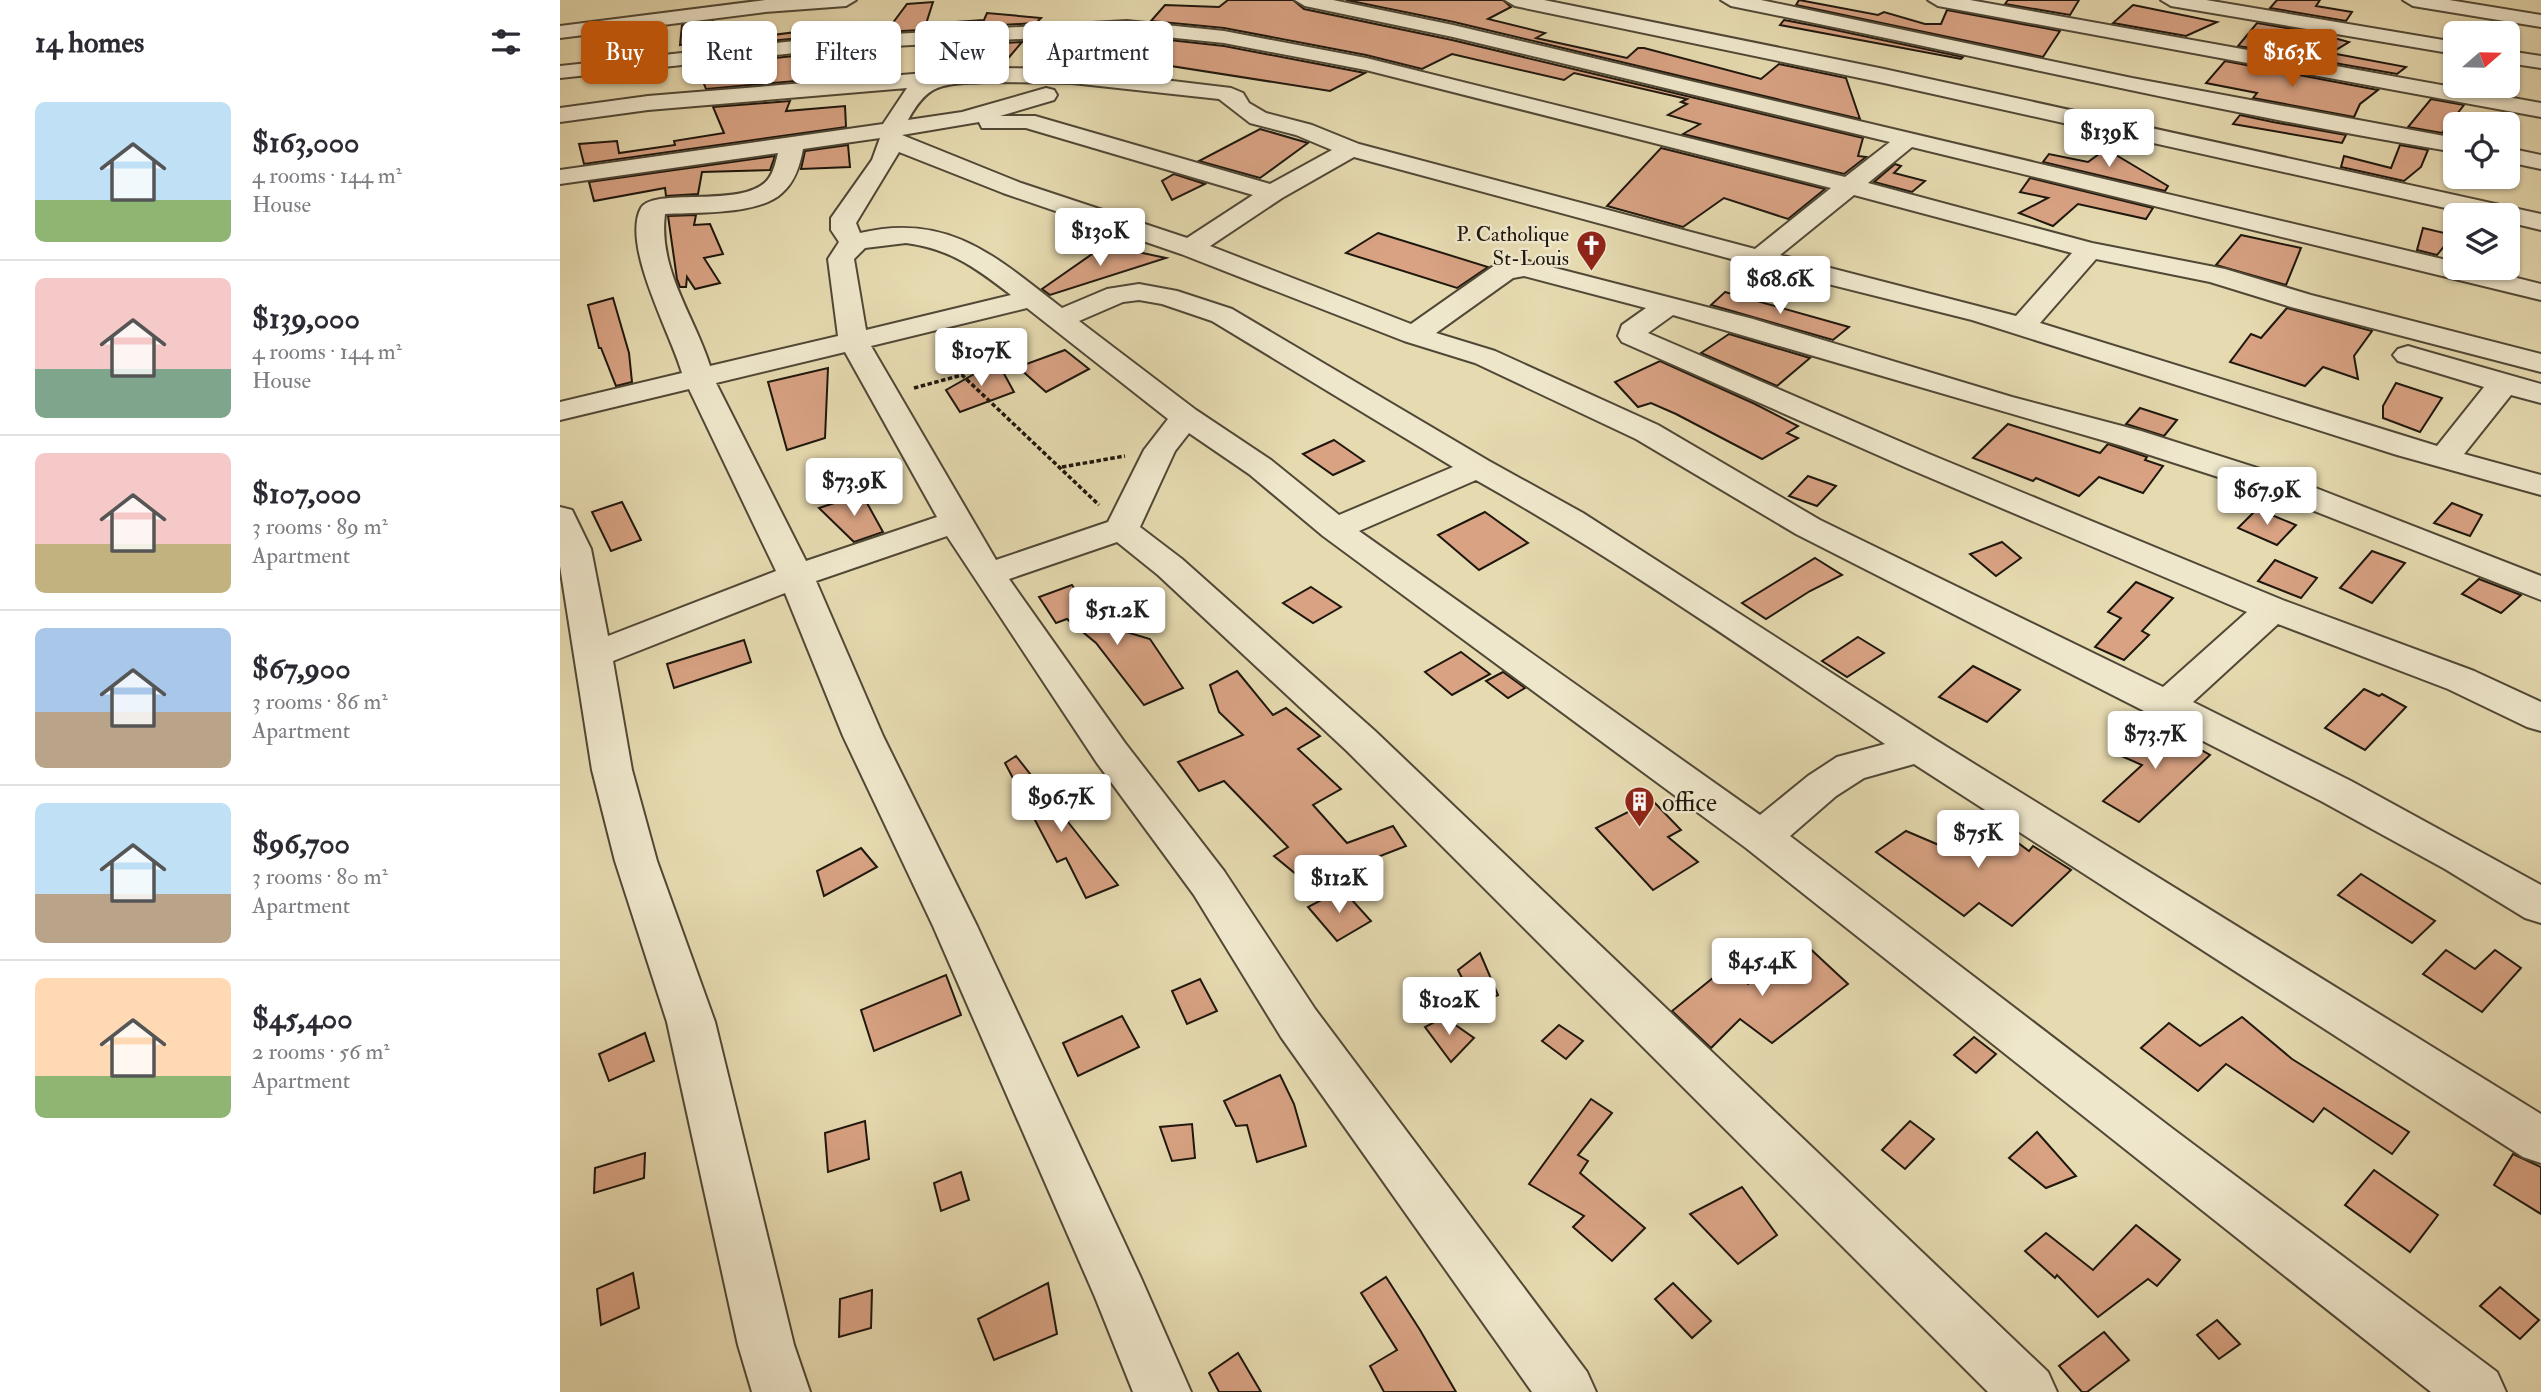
<!DOCTYPE html>
<meta charset="utf-8">
<style>
:root{--surface:#fff;--page:#f7f7f7;--text:#2b2b33;--muted:#7c7c81;--line:#e1e1e2;--accent:#b45309}
body{margin:0;font-family:"IM FELL Double Pica",serif;background:var(--page);color:var(--text);height:100vh;display:flex;flex-direction:column;font-size:26px;white-space:nowrap}
*{box-sizing:border-box;margin:0}
p{font-size:23px;color:var(--muted)}
.icon{flex:none;width:38px;height:38px;fill:none;stroke:currentColor;stroke-width:2;stroke-linecap:round;stroke-linejoin:round}
.map{position:relative;flex:1;overflow:hidden}
.drawer{display:flex;flex-direction:column;background:var(--surface);width:560px}
.drawer>*{flex:none}
.hud{position:absolute;left:21px;top:21px;width:665px;height:63px;display:flex;gap:14px}
.needle{width:46px;rotate:70deg}
.controls{position:absolute;left:1883px;top:21px;display:grid;gap:14px}
.controls a{display:grid;place-items:center;width:77px;height:77px;border-radius:10px;background:var(--surface);box-shadow:0 2px 5px #0004;font-size:35px}
.price{position:absolute;translate:-50% -60px;padding:0 16px;border-radius:7px;background:#fff;color:#222;font-size:23px;line-height:46px;filter:drop-shadow(0 2px 4px #0008)}
.price::after{content:'';position:absolute;left:50%;top:42px;width:21px;height:16px;margin-left:-10px;background:inherit;clip-path:polygon(0 0,100% 0,50% 100%)}
.price.active{background:var(--accent);color:#fff}
ul{padding:0;list-style:none}
li{display:flex;align-items:center;gap:21px;height:175px;padding:0 35px}
li+li{border-top:2px solid var(--line)}
li span{display:grid;place-items:center;flex:none;width:196px;height:140px;border-radius:10px;color:#555}
li>.icon{margin-inline-start:auto}
span .icon{width:84px;height:84px;fill:#fffc;stroke-width:1}
li b{font-size:30px}
h2{display:flex;justify-content:space-between;align-items:center;height:84px;padding:0 35px;font-size:30px}
.tag{padding:0 24px;border-radius:10px;background:var(--surface);box-shadow:0 2px 5px #0004;font-size:24px;line-height:63px}
.tag.active{background:var(--accent);color:#fff}
main{display:flex;flex:1;min-height:0}
.map>svg:first-child{display:block}
.building{fill:#d8a283;stroke:#1e170d;stroke-width:2}
.lines{fill:none;stroke-linecap:round;stroke-linejoin:round}
.minor-casing{stroke:#504836;stroke-width:4}
.path{stroke:#1e170d;stroke-width:3.5;stroke-dasharray:4.5 2.5;stroke-linecap:butt}
.minor{fill:#efe7cc;fill-rule:evenodd}
.labels{text-anchor:middle;stroke-width:5;stroke-linejoin:round;paint-order:stroke}
.far-poi-label{font-size:21px;fill:#1e170d;stroke:#efe7cc;text-anchor:end}
.poi-label{font-size:26px;fill:#1e170d;stroke:#efe7cc;text-anchor:start}
</style>
<main>
<section class="drawer">
<h2>14 homes<svg class="icon" aria-label="filters" viewBox="0 0 24 24"><path d="M4 7h16M4 17h16"/><circle cx="9" cy="7" r="2"/><circle cx="15" cy="17" r="2"/></svg></h2>
<ul>
<li><span style="background:linear-gradient(#bfe0f5 70%,#8fb573 0)"><svg class="icon" aria-label="home" viewBox="0 0 24 24"><path d="M3 11l9-7 9 7M6 9v11h12V9"/></svg></span><div><b>$163,000</b><p>4 rooms · 144 m²</p><p>House</p></div></li>
<li><span style="background:linear-gradient(#f6c9c9 65%,#7fa58c 0)"><svg class="icon" aria-label="home" viewBox="0 0 24 24"><path d="M3 11l9-7 9 7M6 9v11h12V9"/></svg></span><div><b>$139,000</b><p>4 rooms · 144 m²</p><p>House</p></div></li>
<li><span style="background:linear-gradient(#f6c9c9 65%,#c2b280 0)"><svg class="icon" aria-label="home" viewBox="0 0 24 24"><path d="M3 11l9-7 9 7M6 9v11h12V9"/></svg></span><div><b>$107,000</b><p>3 rooms · 89 m²</p><p>Apartment</p></div></li>
<li><span style="background:linear-gradient(#a9c7e8 60%,#b9a48a 0)"><svg class="icon" aria-label="home" viewBox="0 0 24 24"><path d="M3 11l9-7 9 7M6 9v11h12V9"/></svg></span><div><b>$67,900</b><p>3 rooms · 86 m²</p><p>Apartment</p></div></li>
<li><span style="background:linear-gradient(#bfe0f5 65%,#b9a48a 0)"><svg class="icon" aria-label="home" viewBox="0 0 24 24"><path d="M3 11l9-7 9 7M6 9v11h12V9"/></svg></span><div><b>$96,700</b><p>3 rooms · 80 m²</p><p>Apartment</p></div></li>
<li><span style="background:linear-gradient(#ffd9b3 70%,#8fb573 0)"><svg class="icon" aria-label="home" viewBox="0 0 24 24"><path d="M3 11l9-7 9 7M6 9v11h12V9"/></svg></span><div><b>$45,400</b><p>2 rooms · 56 m²</p><p>Apartment</p></div></li>
</ul>
</section>
<div class="map">
<svg width="1981" height="1392" viewBox="0 0 1981 1392">
<rect width="100%" height="100%" fill="#e6dab0"/>
<filter id="stains"><feTurbulence type="fractalNoise" baseFrequency=".00286" numOctaves="4"/><feColorMatrix values="0 0 0 0 .2 0 0 0 0 .09 0 0 0 0 .02 0 0 0 .5 -.17"/></filter>
<radialGradient id="worn" r=".72"><stop offset=".6" stop-color="#630" stop-opacity="0"/><stop offset="1" stop-color="#630" stop-opacity=".3"/></radialGradient>
<g class="building">
<polygon points="668,0 733,0 744,9 892,40 1303,138 1298,156 1306,157 1284,174 1123,134 1140,124 1108,115 1127,104 1121,102 1127,99 1014,73 1004,80 892,54 862,69 806,55 664,28 591,21 605,5 659,7"/>
<polygon points="786,0 943,0 951,7 928,19 985,33 976,38 1067,58 1078,48 1084,48 1201,79 1219,64 1286,78 1300,119 894,22"/>
<polygon points="1239,0 1318,15 1324,12 1365,24 1381,24 1387,10 1500,31 1483,57 1236,5"/>
<polygon points="1448,0 1519,0 1510,15 1445,4"/>
<polygon points="1717,0 1760,0 1756,6 1792,12 1786,21 1710,8"/>
<polygon points="373,2 366,24 424,20 427,13 481,18 476,23 326,32 347,4"/>
<polygon points="1573,5 1657,22 1626,36 1553,23"/>
<polygon points="1224,20 1261,27 1403,57 1401,59 1220,25"/>
<polygon points="153,21 152,40 120,45 122,25"/>
<polygon points="1697,23 1775,36 1774,38 1789,42 1771,53 1846,67 1837,74 1678,46"/>
<polygon points="252,30 250,37 149,47 150,43"/>
<polygon points="582,37 664,46 805,73 770,91 560,58"/>
<polygon points="462,42 445,62 367,69 363,47"/>
<polygon points="244,55 236,81 146,89 144,84 147,65"/>
<polygon points="1665,61 1818,90 1800,104 1794,117 1693,98 1697,93 1646,83"/>
<polygon points="1871,99 1904,105 1882,133 1848,127"/>
<polygon points="230,101 226,111 285,106 286,127 24,164 19,144 57,141 59,153 115,145 114,141 164,133 153,107"/>
<polygon points="1680,115 1713,122 1786,135 1782,143 1673,124"/>
<polygon points="700,129 748,143 700,178 639,161"/>
<polygon points="288,145 290,167 241,169 245,151"/>
<polygon points="1840,145 1868,150 1861,167 1844,181 1781,167 1784,156 1831,168"/>
<polygon points="1101,148 1265,189 1228,219 1164,198 1123,227 1047,206"/>
<polygon points="1546,149 1608,186 1605,191 1483,162 1489,154 1528,162"/>
<polygon points="215,156 210,170 142,172 138,194 106,196 105,188 34,201 29,182"/>
<polygon points="1335,164 1341,166 1334,173 1365,181 1352,192 1314,182"/>
<polygon points="614,174 645,184 612,200 602,181"/>
<polygon points="1470,178 1593,208 1586,219 1518,204 1493,226 1459,213 1488,198 1460,192"/>
<polygon points="136,215 134,225 150,224 163,254 144,258 160,283 135,289 127,277 126,287 120,287 117,279 108,216"/>
<polygon points="1863,228 1893,235 1877,255 1857,250"/>
<polygon points="818,233 928,267 897,288 786,253"/>
<polygon points="1681,235 1741,248 1726,285 1656,265"/>
<polygon points="545,245 606,258 490,295 482,289"/>
<polygon points="1165,292 1289,327 1273,340 1151,305"/>
<polygon points="53,298 69,353 72,382 56,386 41,348 39,348 28,305"/>
<polygon points="1727,308 1812,331 1794,356 1798,379 1763,367 1745,386 1670,362 1691,334 1701,338"/>
<polygon points="1169,334 1250,358 1217,386 1141,353"/>
<polygon points="505,350 529,369 486,392 458,367"/>
<polygon points="437,361 454,392 400,412 386,390"/>
<polygon points="1100,361 1195,404 1238,426 1227,433 1238,438 1202,459 1116,414 1091,403 1078,407 1055,382"/>
<polygon points="268,368 265,438 227,450 208,382"/>
<polygon points="1836,383 1882,398 1860,432 1823,418 1823,406"/>
<polygon points="1580,408 1617,420 1604,436 1566,424"/>
<polygon points="1448,424 1540,453 1548,444 1587,457 1585,460 1603,466 1583,493 1539,477 1519,496 1476,478 1473,481 1413,458"/>
<polygon points="774,440 804,461 773,475 743,454"/>
<polygon points="1248,476 1276,486 1257,506 1229,496"/>
<polygon points="302,494 323,532 294,542 259,508"/>
<polygon points="62,502 81,540 51,551 32,512"/>
<polygon points="1892,503 1922,515 1910,536 1874,523"/>
<polygon points="1697,509 1736,525 1717,545 1678,528"/>
<polygon points="925,512 968,543 919,570 878,535"/>
<polygon points="1442,542 1461,558 1436,576 1410,554"/>
<polygon points="1812,551 1845,563 1812,603 1780,588"/>
<polygon points="1255,558 1282,575 1250,591 1206,619 1182,603"/>
<polygon points="1715,560 1757,578 1741,598 1698,581"/>
<polygon points="1919,579 1961,595 1941,613 1902,594"/>
<polygon points="1576,582 1613,598 1582,631 1589,635 1564,660 1535,647 1561,618 1548,612"/>
<polygon points="512,585 539,624 590,639 623,688 584,705 536,643 507,619 496,623 479,597"/>
<polygon points="751,587 781,607 753,623 723,603"/>
<polygon points="1298,637 1324,653 1287,677 1262,661"/>
<polygon points="184,640 191,662 114,688 107,664"/>
<polygon points="901,652 930,674 892,695 865,672"/>
<polygon points="1413,666 1460,690 1427,722 1379,697"/>
<polygon points="677,671 713,715 726,708 760,736 738,749 781,789 753,805 787,843 833,826 846,846 748,884 714,856 728,847 664,781 639,791 618,762 683,735 659,712 650,685"/>
<polygon points="943,672 965,688 948,698 926,681"/>
<polygon points="1804,689 1819,696 1822,694 1846,707 1805,750 1765,728"/>
<polygon points="1595,724 1650,755 1579,822 1543,801 1582,765 1559,755"/>
<polygon points="456,756 519,836 558,885 526,898 506,858 497,862 445,763"/>
<polygon points="1092,800 1121,830 1108,837 1138,862 1093,890 1036,828"/>
<polygon points="1422,816 1469,851 1473,846 1511,870 1452,926 1419,903 1404,916 1316,852 1346,831 1379,845"/>
<polygon points="301,848 317,867 264,896 257,871"/>
<polygon points="1801,874 1875,921 1852,943 1778,895"/>
<polygon points="782,889 811,921 777,941 748,907"/>
<polygon points="1244,943 1288,984 1212,1043 1180,1019 1151,1048 1112,1011 1170,964 1188,984"/>
<polygon points="1886,950 1915,969 1935,950 1961,968 1922,1012 1863,974"/>
<polygon points="920,953 938,995 916,1006 898,970"/>
<polygon points="386,975 401,1015 314,1051 301,1010"/>
<polygon points="640,979 657,1011 627,1024 612,991"/>
<polygon points="562,1016 579,1047 518,1076 503,1043"/>
<polygon points="884,1017 914,1038 891,1062 865,1027"/>
<polygon points="1682,1017 1732,1059 1849,1132 1832,1154 1764,1108 1753,1122 1666,1064 1638,1091 1581,1048 1609,1023 1640,1046"/>
<polygon points="999,1025 1023,1041 1006,1059 982,1041"/>
<polygon points="85,1033 94,1061 49,1081 39,1054"/>
<polygon points="1414,1037 1436,1054 1416,1073 1394,1055"/>
<polygon points="720,1075 734,1104 746,1146 697,1162 687,1125 676,1126 664,1101"/>
<polygon points="1031,1099 1052,1113 1018,1155 1028,1161 1020,1173 1085,1228 1052,1261 1013,1227 1024,1216 969,1184"/>
<polygon points="305,1121 309,1159 268,1172 265,1133"/>
<polygon points="1350,1121 1374,1139 1345,1169 1322,1150"/>
<polygon points="632,1124 635,1158 612,1161 600,1127"/>
<polygon points="1477,1132 1516,1176 1486,1188 1449,1158"/>
<polygon points="85,1153 84,1178 34,1193 35,1168"/>
<polygon points="1953,1154 1981,1167 1981,1214 1934,1185"/>
<polygon points="1814,1170 1878,1215 1850,1252 1785,1205"/>
<polygon points="401,1172 409,1200 381,1211 374,1183"/>
<polygon points="1182,1187 1217,1235 1178,1264 1130,1214"/>
<polygon points="1576,1225 1620,1260 1597,1286 1588,1279 1538,1317 1497,1275 1495,1278 1465,1251 1486,1233 1533,1270"/>
<polygon points="73,1273 79,1308 41,1325 37,1289"/>
<polygon points="826,1277 860,1330 896,1392 824,1392 810,1366 837,1350 801,1293"/>
<polygon points="488,1283 497,1334 434,1360 418,1319"/>
<polygon points="1113,1283 1151,1321 1132,1338 1095,1299"/>
<polygon points="1940,1287 1979,1320 1960,1339 1920,1306"/>
<polygon points="312,1290 311,1328 279,1337 280,1299"/>
<polygon points="1657,1320 1680,1344 1659,1359 1637,1335"/>
<polygon points="1544,1332 1569,1360 1527,1392 1522,1392 1499,1366"/>
<polygon points="678,1353 701,1392 659,1392 649,1373"/>
</g>
<g class="lines">
<defs>
<g id="minor">
<polygon points="205,0 296,0 286,6 205,12 0,38 0,26"/>
<path d="M735 0H773L893 25 1895 262V268H1917L1981 284V300L1352 147 1308 183 1532 243 1665 269 1751 295 1981 354V372L1731 307 1650 282 1536 259 1480 323 1877 446 1924 387 1838 361 1833 355 1838 349 1848 346 1858 349 1981 384V403L1951 395 1904 454 1981 475V495L1837 455 1412 320 1212 270 794 157 722 198 650 246 851 324 935 265 964 260 1193 319 1452 397 1581 431 1735 480 1981 576V600L1711 494 1559 445 1113 315 1088 333 1369 454 1725 601 1914 671 1981 702V731L1967 727 1888 689 1718 624 1633 702 1791 781 1981 885V923L1965 918 1885 869 1761 801 1236 534 1076 439 915 363 844 341 621 254 443 193 339 152 296 223 300 233C389 212 436 257 502 308L547 289 579 284 617 291 672 309 929 461 1023 513 1374 739 1981 1114V1163L1963 1157 1354 764 1304 778 1276 796 1230 836 1613 1129 1937 1372 1946 1392H1871L1186 848 763 536 689 474 629 433 615 451 580 527 622 559 815 731 1488 1372 1497 1392H1428L787 751 598 575 557 542 449 579 565 743 664 871 755 1009 1027 1372 1036 1392H972L721 1037 634 895 537 763 387 536 256 581 323 736 417 926 581 1278 631 1392H573L535 1297 373 926 283 736 225 593 53 661 72 770 97 861 155 1022 234 1345 250 1392H192L178 1345 107 1022 55 861 32 770 0 566V507L12 510 31 549 48 636 216 571 129 389 0 420V402L122 373C111 334 61 245 81 208 94 186 187 210 209 178 214 171 216 161 218 153L0 184V170L323 124 347 88 88 110 0 122V108L88 96 426 68 512 69 671 88 683 93 689 103 706 113 752 125 799 144 1195 249 1271 188 806 70 664 43 567 33 263 50 0 78V66L263 38 567 21 664 31 806 58 1285 177 1330 142 893 37 745 6ZM426 82 512 83 659 99 690 123 736 135 772 150 710 184 475 116H440L494 100 497 95 494 90 486 88 402 112 348 120C370 80 384 85 426 82ZM419 122 422 128H466L693 195 627 238 461 183 342 135ZM320 138 312 160 271 218V230L279 242 268 259 278 336 150 366C134 315 98 270 105 214 136 212 199 215 222 193 235 182 240 165 243 149ZM1294 195 1512 253 1456 316 1220 255ZM346 243C391 249 416 268 451 295L306 330 294 259 305 248ZM964 276 1086 308 1062 325 1058 336 1062 342 1347 468 1687 612 1603 687 1260 520 1098 425 935 351 876 333 953 278ZM579 300 602 304 652 321 893 467 779 515 711 460 636 410 519 321 563 302ZM467 308 608 419 584 450 548 522 436 560 311 346ZM285 352 377 517 246 561 156 383ZM916 480C1058 560 1191 653 1325 744L1277 757 1248 776 1200 815 799 531Z"/>
<polygon points="945,0 984,0 1324,69 1981,214 1981,230 1948,222 1948,215 1917,215 1324,83 955,6"/>
<path d="M1161 0H1201L1572 78 1895 138V152C1652 112 1412 54 1171 6Z"/>
<polygon points="1368,0 1410,0 1981,103 1981,117 1378,6"/>
<polygon points="1601,0 1646,0 1895,42 1895,54 1611,6"/>
<polygon points="1843,0 1889,0 1981,15 1981,27 1853,6"/>
<polygon points="1948,51 1981,56 1981,68 1948,63"/>
<polygon points="1948,148 1981,155 1981,169 1948,162"/>
</g>
</defs>
<use href="#minor" class="minor-casing"/>
<g class="path">
<polyline points="354,388 402,375 539,505"/>
<polyline points="502,467 565,456"/>
</g>
<use href="#minor" class="minor"/>
</g>
<defs>
<symbol id="church-pin" viewBox="-11 -11 22 30"><path d="M0 17L-7.5 6A9.5 9.5 0 1 1 7.5 6Z" fill="#8f2418" stroke="#efe7cc"/><path d="M-1.2-6h2.4v3.5h3.3v2.4h-3.3V6h-2.4V-.1h-3.3v-2.4h3.3Z" fill="#fff"/></symbol>
<symbol id="building-pin" viewBox="-11 -11 22 30"><path d="M0 17L-7.5 6A9.5 9.5 0 1 1 7.5 6Z" fill="#8f2418" stroke="#efe7cc"/><path d="M-4-6H4V6H1V3H-1V6H-4ZM-2.5-4.3h1.7v1.8h-1.7ZM.8-4.3h1.7v1.8H.8ZM-2.5-1h1.7V.8h-1.7ZM.8-1h1.7V.8H.8Z" fill="#fff"/></symbol>
</defs>
<g fill-rule="evenodd">
<use href="#church-pin" x="1014" y="228" width="35" height="47"/>
<use href="#building-pin" x="1062" y="784" width="35" height="47"/>
</g>
<g class="labels">
<g class="far-poi-label">
<text x="1009" y="241">P. Catholique<tspan x="1009" dy="24">St-Louis</tspan></text>
</g>
<g class="poi-label">
<text x="1102" y="811">office</text>
</g>
</g>
<rect width="100%" height="100%" filter="url(#stains)"/>
<rect width="100%" height="100%" fill="url(#worn)"/>
</svg>
<div class="controls">
<a><svg class="needle" viewBox="-14 -14 28 28"><path d="M0-13l5 13h-10z" fill="#e53935"/><path d="M0 13l5-13h-10z" fill="#7c7c81"/></svg></a>
<a><svg class="icon" aria-label="locate" viewBox="0 0 24 24"><circle cx="12" cy="12" r="6"/><path d="M12 2v4M12 18v4M2 12h4M18 12h4"/></svg></a>
<a><svg class="icon" aria-label="layers" viewBox="0 0 24 24"><path d="M12 4l9 5-9 5-9-5zM3 14l9 5 9-5"/></svg></a>
</div>
<b class="price active" style="left:1732px;top:89px">$163K</b>
<b class="price" style="left:1549px;top:169px">$139K</b>
<b class="price" style="left:540px;top:268px">$130K</b>
<b class="price" style="left:1220px;top:316px">$68.6K</b>
<b class="price" style="left:421px;top:388px">$107K</b>
<b class="price" style="left:294px;top:518px">$73.9K</b>
<b class="price" style="left:1707px;top:527px">$67.9K</b>
<b class="price" style="left:557px;top:647px">$51.2K</b>
<b class="price" style="left:1595px;top:771px">$73.7K</b>
<b class="price" style="left:501px;top:834px">$96.7K</b>
<b class="price" style="left:1418px;top:870px">$75K</b>
<b class="price" style="left:779px;top:915px">$112K</b>
<b class="price" style="left:1202px;top:998px">$45.4K</b>
<b class="price" style="left:889px;top:1037px">$102K</b>
<div class="hud">
<a class="tag active">Buy</a>
<a class="tag">Rent</a>
<a class="tag">Filters</a>
<a class="tag">New</a>
<a class="tag">Apartment</a>
</div>
</div>
</main>
